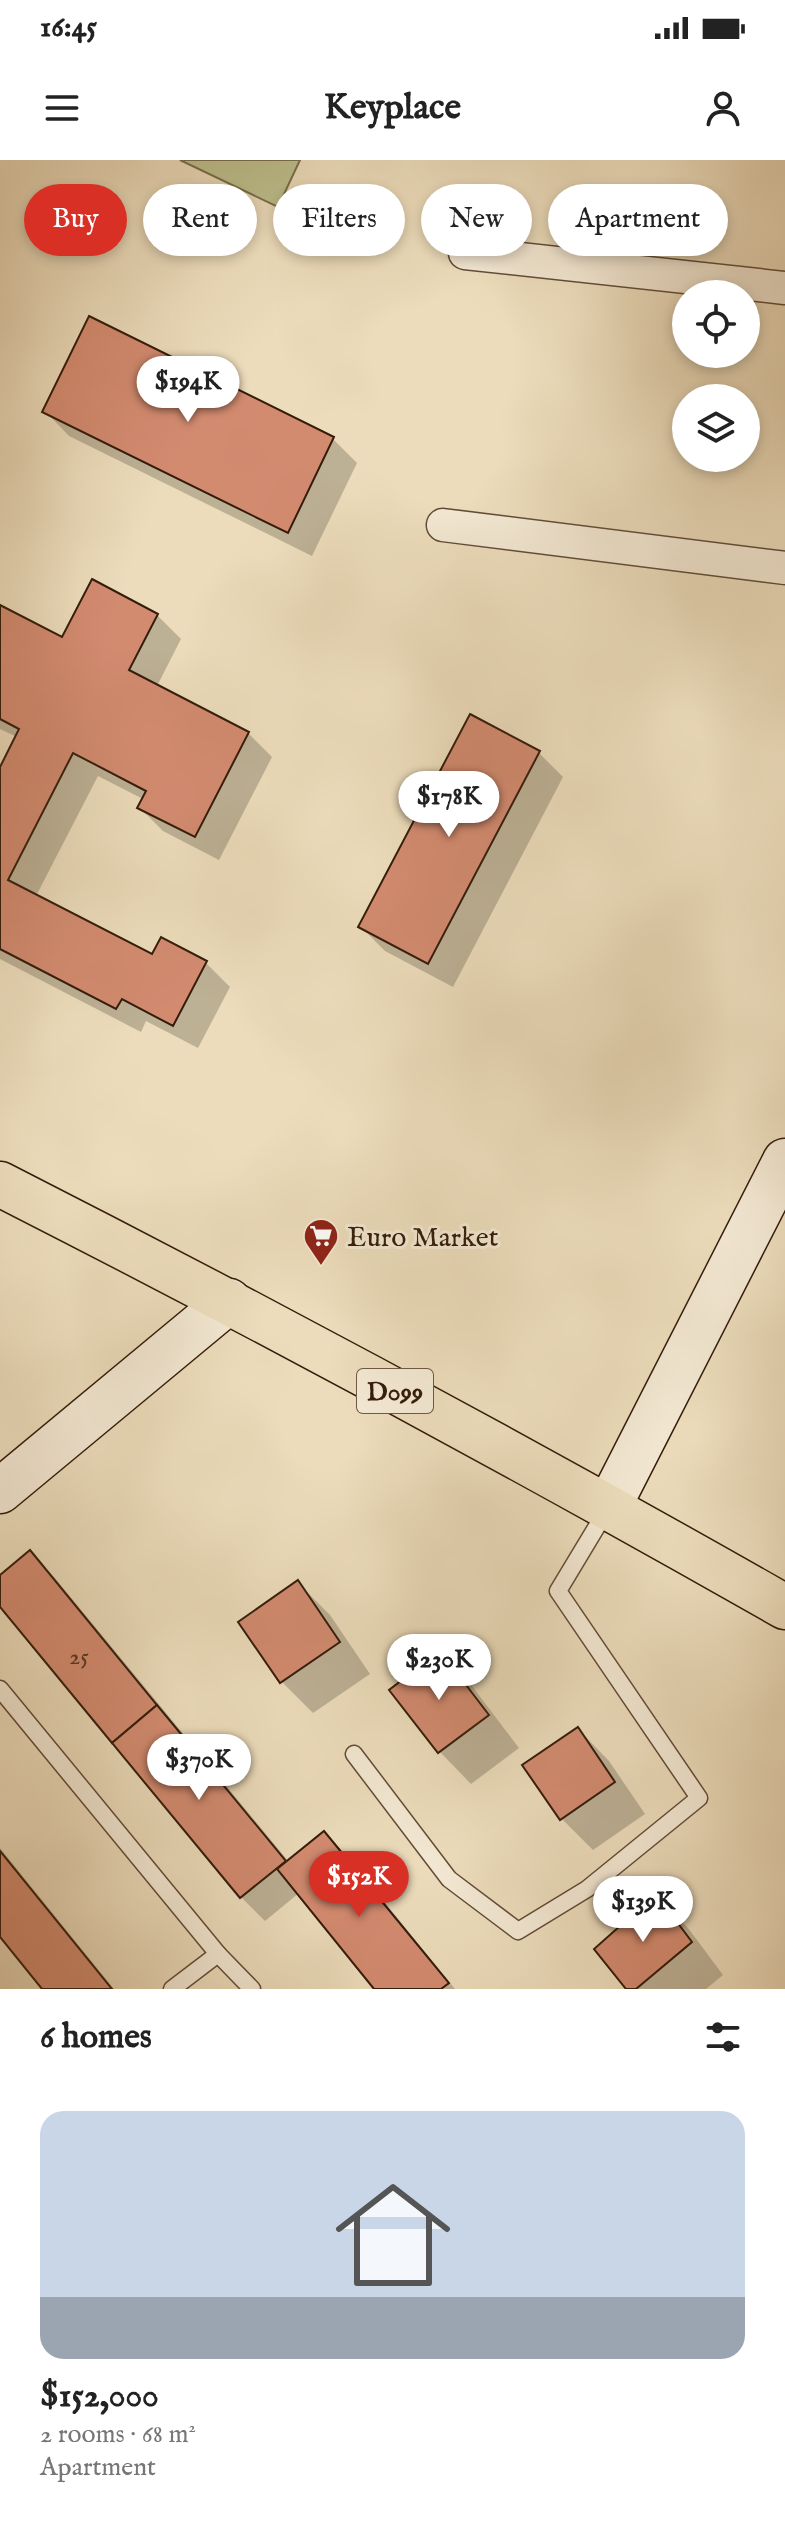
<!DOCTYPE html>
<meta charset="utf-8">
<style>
:root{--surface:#fff;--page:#f2f2f2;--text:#222;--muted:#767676;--accent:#d93025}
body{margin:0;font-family:"IM FELL English",serif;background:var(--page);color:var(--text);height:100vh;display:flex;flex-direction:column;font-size:30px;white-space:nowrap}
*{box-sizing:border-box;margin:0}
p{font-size:26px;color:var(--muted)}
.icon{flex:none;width:44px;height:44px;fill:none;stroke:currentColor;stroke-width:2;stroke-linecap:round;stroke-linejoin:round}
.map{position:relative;height:1829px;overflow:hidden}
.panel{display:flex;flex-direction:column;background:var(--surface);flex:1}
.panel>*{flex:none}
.hud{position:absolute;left:24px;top:24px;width:738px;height:72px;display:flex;gap:16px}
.buttons{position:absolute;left:672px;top:120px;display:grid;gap:16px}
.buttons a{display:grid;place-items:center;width:88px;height:88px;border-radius:50%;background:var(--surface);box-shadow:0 4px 12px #0003;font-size:40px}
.price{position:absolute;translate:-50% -68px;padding:0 18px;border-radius:28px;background:#fff;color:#222;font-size:26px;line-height:52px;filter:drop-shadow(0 2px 4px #0008)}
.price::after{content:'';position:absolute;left:50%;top:48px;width:24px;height:18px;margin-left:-12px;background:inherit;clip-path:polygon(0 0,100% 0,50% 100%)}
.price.on{background:var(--accent);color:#fff}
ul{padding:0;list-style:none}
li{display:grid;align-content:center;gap:16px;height:424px;padding:0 40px}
li span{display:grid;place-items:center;height:248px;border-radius:24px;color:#555}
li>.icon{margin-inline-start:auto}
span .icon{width:144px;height:144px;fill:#fffc;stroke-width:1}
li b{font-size:34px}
h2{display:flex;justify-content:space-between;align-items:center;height:96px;padding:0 40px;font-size:34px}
.tag{padding:0 28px;border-radius:36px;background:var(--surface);box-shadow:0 4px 12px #0003;font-size:28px;line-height:72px}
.tag.on{background:var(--accent);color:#fff}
.status{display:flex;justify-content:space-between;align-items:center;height:56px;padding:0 40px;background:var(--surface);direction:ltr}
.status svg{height:22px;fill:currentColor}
header{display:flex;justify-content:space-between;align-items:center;height:104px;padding:0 40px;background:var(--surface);font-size:36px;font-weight:700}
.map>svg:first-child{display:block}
.green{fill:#bdbf8d;stroke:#786e4c;stroke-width:2}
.shadow{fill:#0003}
.building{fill:#d38b70;stroke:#341c0b;stroke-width:2}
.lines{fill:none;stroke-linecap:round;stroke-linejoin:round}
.lane-casing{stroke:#624c37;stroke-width:19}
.street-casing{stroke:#624c37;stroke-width:35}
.secondary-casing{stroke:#341c0b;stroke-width:47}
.highway-casing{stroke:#341c0b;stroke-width:47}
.lane{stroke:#f3e8d3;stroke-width:16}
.street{stroke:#f3e8d3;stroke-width:32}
.secondary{stroke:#f3e8d3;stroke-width:44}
.highway{stroke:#ecdcbb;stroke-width:44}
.labels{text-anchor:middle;stroke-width:6;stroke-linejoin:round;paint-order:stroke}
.number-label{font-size:24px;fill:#5c3824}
.shield{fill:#f3e8d3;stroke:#6d5947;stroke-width:2}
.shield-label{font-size:26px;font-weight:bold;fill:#341c0b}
.poi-label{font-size:28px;fill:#341c0b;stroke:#f3e8d3;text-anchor:start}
</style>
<div class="status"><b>16:45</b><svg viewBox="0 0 49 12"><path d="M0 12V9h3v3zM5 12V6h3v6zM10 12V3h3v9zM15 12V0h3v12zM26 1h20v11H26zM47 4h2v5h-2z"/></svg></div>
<header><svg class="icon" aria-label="menu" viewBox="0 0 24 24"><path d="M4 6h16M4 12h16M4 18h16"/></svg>Keyplace<svg class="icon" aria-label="person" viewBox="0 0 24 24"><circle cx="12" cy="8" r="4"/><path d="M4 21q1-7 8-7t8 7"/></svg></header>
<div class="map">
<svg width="785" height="1829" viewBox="0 0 785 1829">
<rect width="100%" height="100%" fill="#ecdcbb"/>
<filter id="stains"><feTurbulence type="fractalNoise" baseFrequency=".0025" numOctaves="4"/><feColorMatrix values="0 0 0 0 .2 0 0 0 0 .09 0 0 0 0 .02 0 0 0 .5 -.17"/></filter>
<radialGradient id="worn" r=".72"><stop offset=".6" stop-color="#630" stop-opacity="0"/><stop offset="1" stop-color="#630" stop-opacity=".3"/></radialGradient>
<polygon class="green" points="180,0 300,0 278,47"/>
<g class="shadow">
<polygon points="90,159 333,279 357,303 312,396 69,276 45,251"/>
<polygon points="0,447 63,480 157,455 181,479 157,526 248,573 272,597 219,700 163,671 139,647 143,639 98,616 36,736 153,797 205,802 230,827 198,888 146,861 141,872 0,799 0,611 17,577 0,569"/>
<polygon points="539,593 563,617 453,827 385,791 361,767"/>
<polygon points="30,1393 54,1417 289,1702 324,1673 348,1697 455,1829 377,1829 299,1733 265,1761 241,1737 0,1444 0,1418"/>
<polygon points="298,1423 330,1455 370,1514 313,1553 281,1521"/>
<polygon points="440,1494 472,1526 519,1588 471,1624 440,1592 392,1530"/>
<polygon points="578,1569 609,1601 645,1654 593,1690 561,1658"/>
<polygon points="0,1688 114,1829 45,1829 0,1773"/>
<polygon points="656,1737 688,1768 723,1815 706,1829 628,1829"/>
</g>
<g class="building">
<polygon points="89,156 334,277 288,373 42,252"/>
<polygon points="92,419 158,454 129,510 249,572 195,677 137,648 146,631 73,593 8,720 152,794 161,777 207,801 173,866 122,839 116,849 0,789 0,607 19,569 0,559 0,445 62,477"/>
<polygon points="470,554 540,591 428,804 358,767"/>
<polygon points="30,1390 157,1545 112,1583 0,1447 0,1415"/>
<polygon points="298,1420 340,1482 280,1523 238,1462"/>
<polygon points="440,1491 489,1555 438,1593 389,1530"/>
<polygon points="157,1545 286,1701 240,1738 112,1583"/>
<polygon points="578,1567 615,1622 560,1660 522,1605"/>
<polygon points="324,1671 449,1823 441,1829 374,1829 277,1709"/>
<polygon points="0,1691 112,1829 42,1829 0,1777"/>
<polygon points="656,1734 692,1782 636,1829 626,1829 594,1789"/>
</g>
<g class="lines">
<defs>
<g id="lane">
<polyline points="0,1529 218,1794 252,1829"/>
<polyline points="354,1594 449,1719 518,1771 587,1729 699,1638 558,1431 608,1348"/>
<polyline points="172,1829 218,1794"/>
</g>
<g id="street">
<polyline points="465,93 785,128"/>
<polyline points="443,365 785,408"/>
</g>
<g id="secondary">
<polyline points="0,1331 229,1141"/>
<polyline points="609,1346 785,1001"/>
</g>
<path id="highway" d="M0 1024C265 1159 527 1300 785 1447"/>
</defs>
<use href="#lane" class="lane-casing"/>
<use href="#street" class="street-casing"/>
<use href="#secondary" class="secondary-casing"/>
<use href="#highway" class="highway-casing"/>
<use href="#lane" class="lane"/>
<use href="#street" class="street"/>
<use href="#secondary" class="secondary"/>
<use href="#highway" class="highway"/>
</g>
<defs>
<symbol id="supermarket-pin" viewBox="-11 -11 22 30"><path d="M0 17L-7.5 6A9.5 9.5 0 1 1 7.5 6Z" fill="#8f2418" stroke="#f3e8d3"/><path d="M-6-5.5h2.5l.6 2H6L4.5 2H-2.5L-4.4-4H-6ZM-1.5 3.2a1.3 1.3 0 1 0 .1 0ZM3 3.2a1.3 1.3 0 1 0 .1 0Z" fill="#fff"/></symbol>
</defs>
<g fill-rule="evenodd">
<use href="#supermarket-pin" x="301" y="1056" width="40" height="54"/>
</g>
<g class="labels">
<g class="number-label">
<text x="79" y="1504">25</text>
</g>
<rect class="shield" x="357" y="1209" width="76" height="44" rx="6"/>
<g class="shield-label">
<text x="395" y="1240">D099</text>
</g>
<g class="poi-label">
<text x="347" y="1086">Euro Market</text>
</g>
</g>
<rect width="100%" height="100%" filter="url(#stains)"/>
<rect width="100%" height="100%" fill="url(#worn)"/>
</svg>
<div class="buttons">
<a><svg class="icon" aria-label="locate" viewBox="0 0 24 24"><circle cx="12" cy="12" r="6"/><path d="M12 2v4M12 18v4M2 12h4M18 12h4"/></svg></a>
<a><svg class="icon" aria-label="layers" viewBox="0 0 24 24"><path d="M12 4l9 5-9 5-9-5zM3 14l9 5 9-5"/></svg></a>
</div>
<b class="price" style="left:188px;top:264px">$194K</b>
<b class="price" style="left:449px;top:679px">$178K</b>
<b class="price" style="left:439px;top:1542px">$230K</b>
<b class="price" style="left:199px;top:1642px">$370K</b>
<b class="price on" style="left:359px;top:1759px">$152K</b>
<b class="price" style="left:643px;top:1784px">$139K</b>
<div class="hud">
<a class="tag on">Buy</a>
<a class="tag">Rent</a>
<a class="tag">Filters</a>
<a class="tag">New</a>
<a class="tag">Apartment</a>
</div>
</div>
<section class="panel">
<h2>6 homes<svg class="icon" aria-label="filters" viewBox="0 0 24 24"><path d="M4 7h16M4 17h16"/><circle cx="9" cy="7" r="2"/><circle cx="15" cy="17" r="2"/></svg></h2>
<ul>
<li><span style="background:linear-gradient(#c9d6e8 75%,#9aa5b1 0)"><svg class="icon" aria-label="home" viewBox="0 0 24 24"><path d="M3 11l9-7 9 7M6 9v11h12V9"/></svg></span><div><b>$152,000</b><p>2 rooms · 68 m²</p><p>Apartment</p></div></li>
</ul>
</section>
